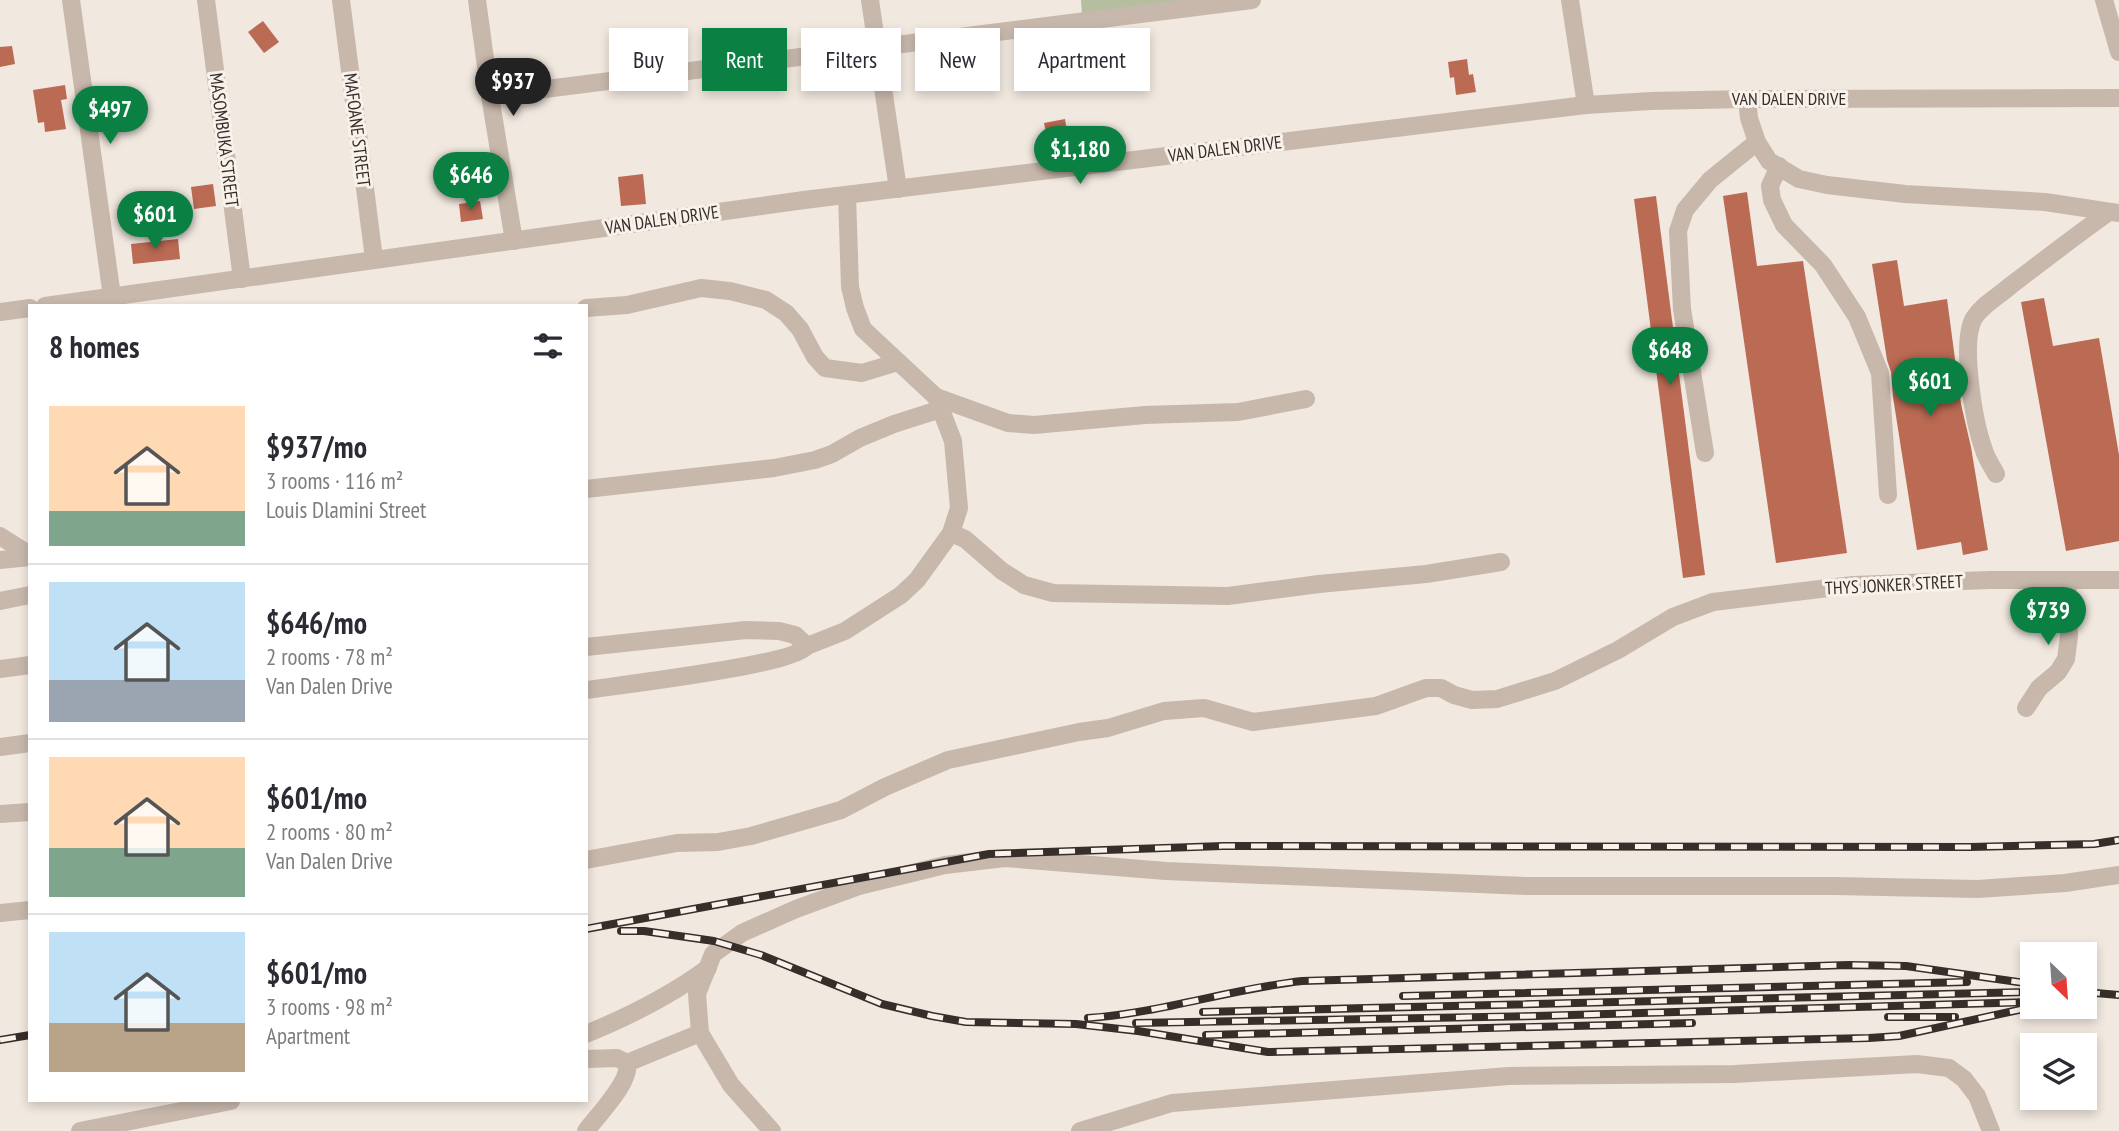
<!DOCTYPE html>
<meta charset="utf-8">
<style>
:root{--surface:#fff;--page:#f7f7f7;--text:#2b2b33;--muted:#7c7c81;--line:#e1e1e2;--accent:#0b8043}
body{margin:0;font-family:"PT Sans Narrow",sans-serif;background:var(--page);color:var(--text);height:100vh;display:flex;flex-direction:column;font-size:26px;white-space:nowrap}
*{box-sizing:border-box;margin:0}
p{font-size:23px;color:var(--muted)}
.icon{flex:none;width:38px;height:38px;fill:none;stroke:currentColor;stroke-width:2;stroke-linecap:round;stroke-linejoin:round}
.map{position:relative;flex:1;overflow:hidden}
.drawer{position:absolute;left:28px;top:304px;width:560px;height:798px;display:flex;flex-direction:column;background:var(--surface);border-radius:0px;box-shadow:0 4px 10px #0003}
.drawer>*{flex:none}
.top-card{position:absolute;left:609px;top:28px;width:665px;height:63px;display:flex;gap:14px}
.needle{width:46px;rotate:155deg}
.fabs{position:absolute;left:2020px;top:942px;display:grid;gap:14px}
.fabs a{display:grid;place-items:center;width:77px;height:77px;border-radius:0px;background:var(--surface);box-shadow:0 4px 10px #0003;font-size:35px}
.price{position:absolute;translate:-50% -60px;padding:0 16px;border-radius:24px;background:var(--accent);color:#fff;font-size:23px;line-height:46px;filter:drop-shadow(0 2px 4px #0008)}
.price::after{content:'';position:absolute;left:50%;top:42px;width:21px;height:16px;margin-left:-10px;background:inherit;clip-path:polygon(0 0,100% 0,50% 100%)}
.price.current{background:#222;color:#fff}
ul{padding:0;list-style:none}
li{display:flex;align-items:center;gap:21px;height:175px;padding:0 21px}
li+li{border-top:2px solid var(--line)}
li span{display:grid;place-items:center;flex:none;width:196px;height:140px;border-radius:0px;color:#555}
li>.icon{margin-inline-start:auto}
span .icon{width:84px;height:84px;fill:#fffc;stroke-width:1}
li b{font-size:30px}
h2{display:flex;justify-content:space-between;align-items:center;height:84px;padding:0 21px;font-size:30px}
.tag{padding:0 24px;border-radius:0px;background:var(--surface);box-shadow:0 4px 10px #0003;font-size:24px;line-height:63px}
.tag.current{background:var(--accent);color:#fff}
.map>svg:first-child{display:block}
.green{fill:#b5bfa0}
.building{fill:#bb6a53}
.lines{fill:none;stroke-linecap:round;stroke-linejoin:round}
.minor{stroke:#c8b8ac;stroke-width:18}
.rail-casing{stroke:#372e2a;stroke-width:8}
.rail{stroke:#f9f2eb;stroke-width:5;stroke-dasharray:16;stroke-linecap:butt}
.labels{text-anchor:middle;stroke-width:6;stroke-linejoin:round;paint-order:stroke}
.street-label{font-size:18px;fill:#372e2a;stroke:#f9f2eb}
</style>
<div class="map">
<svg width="2119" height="1131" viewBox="0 0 2119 1131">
<rect width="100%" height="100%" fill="#f1e8df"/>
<polygon class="green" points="1081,0 1185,0 1082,14"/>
<g class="building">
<polygon points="263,21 279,42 264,53 248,32"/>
<polygon points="12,46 15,64 0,67 0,47"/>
<polygon points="1467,59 1469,75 1473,74 1476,92 1456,95 1454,77 1450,78 1448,62"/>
<polygon points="65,85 67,99 61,100 66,129 45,132 44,122 38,123 33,90"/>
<polygon points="1065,119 1068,138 1048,142 1044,123"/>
<polygon points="643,174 646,204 621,206 618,177"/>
<polygon points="213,184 216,206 194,209 191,187"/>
<polygon points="1747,192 1757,266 1803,261 1847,553 1776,563 1723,196"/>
<polygon points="1656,196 1705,575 1683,578 1634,199"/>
<polygon points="480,201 483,219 461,222 459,204"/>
<polygon points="178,239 180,259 133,264 131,244"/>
<polygon points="1897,260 1904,306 1947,299 1961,404 1971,447 1988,550 1963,555 1961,542 1917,550 1893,397 1891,372 1887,360 1872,264"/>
<polygon points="2044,298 2053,346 2099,338 2119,455 2119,541 2066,551 2021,302"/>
</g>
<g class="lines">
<g class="minor">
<polyline points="71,0 112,297"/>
<polyline points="206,0 242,279"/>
<polyline points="341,0 374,259"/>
<polyline points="477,0 490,96 514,241"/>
<polyline points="870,0 898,189"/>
<polyline points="1570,0 1586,105"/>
<polyline points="2104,0 2119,52"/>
<polyline points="490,96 1252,0"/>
<polyline points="1747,99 1749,118 1757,142 1769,161 1799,179 1827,185 1905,194 2045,202 2119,213"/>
<polyline points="1779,166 1770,186 1772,200 1784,225 1823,265 1857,317 1880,373 1888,495"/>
<polyline points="45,306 804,200 1586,105 1651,101 1747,99 2119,98"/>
<polyline points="586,308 627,305 701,288 730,291 766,300 786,313 800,329 815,357 825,368 862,373 898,362"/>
<polyline points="0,312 30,308"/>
<polyline points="936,397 1008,423 1034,425 1145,415 1238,412 1306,399"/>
<polyline points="1705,453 1682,309 1678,231 1685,210 1710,180 1757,142"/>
<path d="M1996 474C1992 466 1986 458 1984 450 1974 423 1960 342 1974 318 1982 305 1999 296 2010 286 2043 261 2075 236 2109 212"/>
<polyline points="586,489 774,468 815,460 832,454 860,438 894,424 941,409"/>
<polyline points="951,533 965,539 1002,571 1024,585 1053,593 1228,596 1319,584 1426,574 1501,562"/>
<polyline points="0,536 30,555"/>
<polyline points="0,560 30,557"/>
<polyline points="0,601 30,595"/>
<polyline points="586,647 746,630 779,631 795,635 807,646"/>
<polyline points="0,669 30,665"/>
<path d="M586 690C619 685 794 665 807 646L845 631 901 595 917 580 951 533 959 508 953 441 936 397 863 329 855 308 850 287 847 195"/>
<polyline points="2026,708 2039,688 2058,672 2066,659 2069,636 2067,580"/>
<polyline points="0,747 30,743"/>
<polyline points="0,814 30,812"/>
<polyline points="586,860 677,843 718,842 751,836 841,810 885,787 948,760 1079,732 1108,728 1164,711 1204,708 1253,722 1376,706 1426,688 1441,688 1454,695 1472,700 1497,699 1555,681 1618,650 1673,617 1713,602 1853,585 1990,580 2119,580"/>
<polyline points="0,913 30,910"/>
<path d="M586 1034C630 1016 670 996 708 968"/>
<polyline points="586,1059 617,1058 627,1063 700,1033"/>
<polyline points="80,1131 231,1101"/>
<path d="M586 1131C597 1116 632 1081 627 1063"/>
<polyline points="772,1131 731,1085 700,1033 697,994 713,954 742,933 796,909 859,886 945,865 1005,858 1166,871 1526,886 1835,886 1978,889 2065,883 2119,875"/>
<polyline points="1080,1131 1172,1103 1509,1076 1735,1074 1917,1064 1949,1068 1964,1079 1977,1096 1991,1131"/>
</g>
<defs>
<g id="rail">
<polyline points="586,929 989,854 1223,846 1970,847 2094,844 2119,840"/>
<polyline points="621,931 644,931 714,941 761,955 882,1004 932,1016 966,1022 1076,1024 1138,1031 1268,1052 1869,1038 1899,1036 2023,1009"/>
<polyline points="2084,992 2119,995"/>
<polyline points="1403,996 1967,982"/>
<polyline points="1203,1012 2028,992"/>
<polyline points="1888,1017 1955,1017"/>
<path d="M1088 1018C1161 1013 1230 989 1302 981L1849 965 1906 966 2032 984"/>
<polyline points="1136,1023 1536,1016 2032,1002"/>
<polyline points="1206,1035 1692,1023"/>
<polyline points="0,1040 30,1035"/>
</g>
</defs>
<use href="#rail" class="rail-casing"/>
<use href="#rail" class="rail"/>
</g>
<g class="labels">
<g class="street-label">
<text x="1789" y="105">VAN DALEN DRIVE</text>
<text transform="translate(357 130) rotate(83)" y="6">MAFOANE STREET</text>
<text transform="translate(224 140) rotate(83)" y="6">MASOMBUKA STREET</text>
<text transform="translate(1225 149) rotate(-7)" y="6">VAN DALEN DRIVE</text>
<text transform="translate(662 220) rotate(-8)" y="6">VAN DALEN DRIVE</text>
<text transform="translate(1894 585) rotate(-3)" y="6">THYS JONKER STREET</text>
</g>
</g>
</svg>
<div class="fabs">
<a><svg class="needle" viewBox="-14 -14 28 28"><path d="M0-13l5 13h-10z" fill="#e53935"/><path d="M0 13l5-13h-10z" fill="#7c7c81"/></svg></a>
<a><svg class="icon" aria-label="layers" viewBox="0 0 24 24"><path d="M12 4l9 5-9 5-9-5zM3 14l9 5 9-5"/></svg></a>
</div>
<b class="price current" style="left:513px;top:118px">$937</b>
<b class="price" style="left:110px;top:146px">$497</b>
<b class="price" style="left:1080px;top:186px">$1,180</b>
<b class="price" style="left:471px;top:212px">$646</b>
<b class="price" style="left:155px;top:251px">$601</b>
<b class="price" style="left:1670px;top:387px">$648</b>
<b class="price" style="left:1930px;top:418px">$601</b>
<b class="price" style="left:2048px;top:647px">$739</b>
<div class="top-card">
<a class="tag">Buy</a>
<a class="tag current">Rent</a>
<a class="tag">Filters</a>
<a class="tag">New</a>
<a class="tag">Apartment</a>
</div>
<section class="drawer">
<h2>8 homes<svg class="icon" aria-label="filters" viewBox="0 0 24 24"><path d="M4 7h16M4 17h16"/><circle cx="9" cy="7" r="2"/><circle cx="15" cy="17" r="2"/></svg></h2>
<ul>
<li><span style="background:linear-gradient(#ffd9b3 75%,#7fa58c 0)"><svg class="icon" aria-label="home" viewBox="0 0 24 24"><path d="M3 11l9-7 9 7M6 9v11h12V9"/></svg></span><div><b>$937/mo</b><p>3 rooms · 116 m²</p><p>Louis Dlamini Street</p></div></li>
<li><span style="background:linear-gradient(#bfe0f5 70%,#9aa5b1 0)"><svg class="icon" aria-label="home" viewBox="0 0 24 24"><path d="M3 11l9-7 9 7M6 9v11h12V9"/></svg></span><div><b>$646/mo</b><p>2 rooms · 78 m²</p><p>Van Dalen Drive</p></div></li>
<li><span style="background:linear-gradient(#ffd9b3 65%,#7fa58c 0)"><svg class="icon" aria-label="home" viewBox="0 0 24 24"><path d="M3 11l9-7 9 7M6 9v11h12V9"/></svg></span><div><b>$601/mo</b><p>2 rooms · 80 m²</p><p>Van Dalen Drive</p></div></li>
<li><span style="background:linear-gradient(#bfe0f5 65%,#b9a48a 0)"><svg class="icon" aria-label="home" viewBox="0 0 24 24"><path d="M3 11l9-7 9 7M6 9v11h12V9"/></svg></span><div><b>$601/mo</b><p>3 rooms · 98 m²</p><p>Apartment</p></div></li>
</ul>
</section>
</div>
